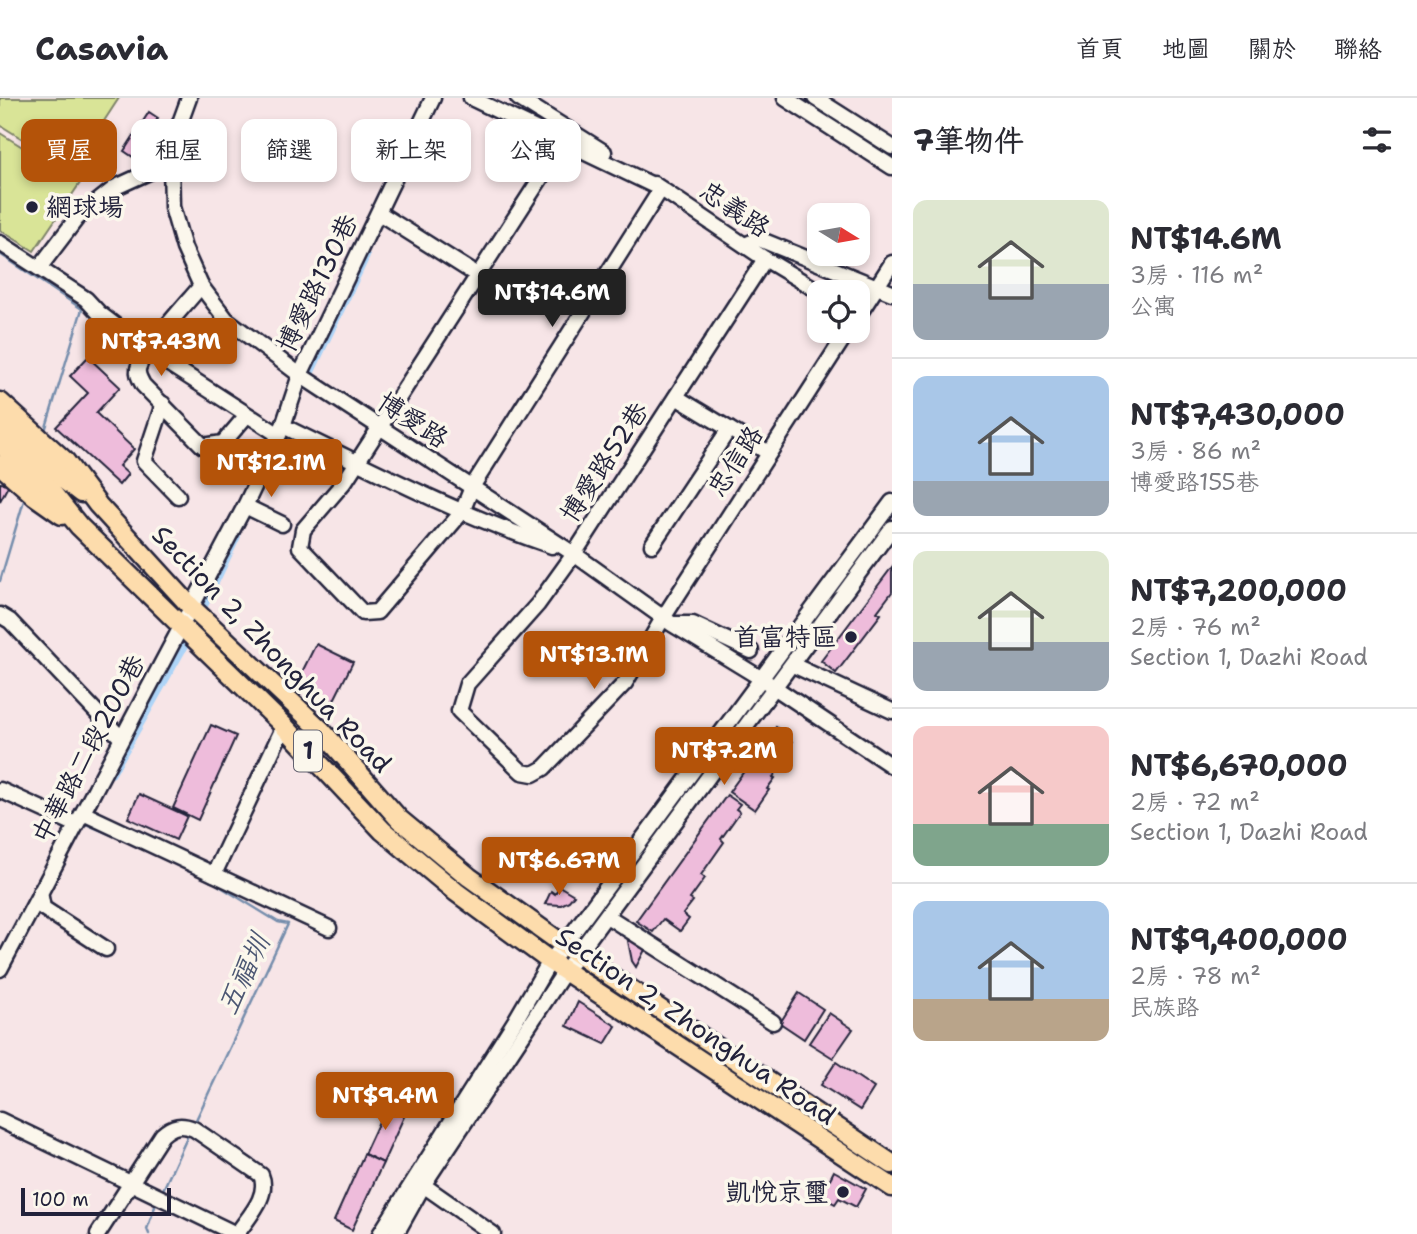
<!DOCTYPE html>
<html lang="zh-TW">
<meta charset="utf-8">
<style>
:root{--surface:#fff;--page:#f7f7f7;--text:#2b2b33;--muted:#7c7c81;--line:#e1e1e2;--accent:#b45309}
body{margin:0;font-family:"Shantell Sans","LXGW WenKai TC",sans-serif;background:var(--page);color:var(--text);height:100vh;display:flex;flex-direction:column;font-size:26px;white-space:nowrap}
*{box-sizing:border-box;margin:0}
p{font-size:23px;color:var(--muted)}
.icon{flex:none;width:38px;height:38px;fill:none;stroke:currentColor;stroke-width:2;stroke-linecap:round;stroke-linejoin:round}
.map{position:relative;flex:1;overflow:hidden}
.details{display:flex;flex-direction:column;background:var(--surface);width:525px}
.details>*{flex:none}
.banner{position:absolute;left:21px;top:21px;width:665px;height:63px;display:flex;gap:14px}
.needle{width:46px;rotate:101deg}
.controls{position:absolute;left:807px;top:105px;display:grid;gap:14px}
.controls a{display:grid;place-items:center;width:63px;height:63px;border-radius:14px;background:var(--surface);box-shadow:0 4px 10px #0003;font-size:35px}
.scale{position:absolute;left:21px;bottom:18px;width:150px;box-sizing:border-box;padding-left:7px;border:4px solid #22223b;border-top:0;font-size:19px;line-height:24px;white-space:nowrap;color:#22223b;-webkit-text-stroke:5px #fbf7ec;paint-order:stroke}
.price{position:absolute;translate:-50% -60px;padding:0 16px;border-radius:7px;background:var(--accent);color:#fff;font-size:23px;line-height:46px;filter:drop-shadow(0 2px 4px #0008)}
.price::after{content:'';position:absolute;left:50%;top:42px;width:21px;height:16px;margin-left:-10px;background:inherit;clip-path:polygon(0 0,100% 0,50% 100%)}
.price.current{background:#222;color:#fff}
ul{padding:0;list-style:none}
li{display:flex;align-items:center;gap:21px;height:175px;padding:0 21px}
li+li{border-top:2px solid var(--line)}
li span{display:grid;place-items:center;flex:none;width:196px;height:140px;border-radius:14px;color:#555}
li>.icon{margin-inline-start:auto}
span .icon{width:84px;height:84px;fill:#fffc;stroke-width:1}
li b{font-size:30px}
h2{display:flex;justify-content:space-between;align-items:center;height:84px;padding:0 21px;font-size:30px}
.pill{padding:0 24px;border-radius:14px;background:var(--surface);box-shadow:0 4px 10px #0003;font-size:24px;line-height:63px}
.pill.current{background:var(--accent);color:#fff}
header{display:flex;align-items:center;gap:42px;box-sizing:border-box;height:98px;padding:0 35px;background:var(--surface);border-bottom:2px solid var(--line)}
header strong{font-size:33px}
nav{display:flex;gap:38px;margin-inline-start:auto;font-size:24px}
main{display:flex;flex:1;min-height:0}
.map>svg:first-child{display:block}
.green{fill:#d9e497;stroke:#7e8369;stroke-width:2}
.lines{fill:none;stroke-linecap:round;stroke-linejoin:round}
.stream{stroke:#758dac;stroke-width:2.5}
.canal{stroke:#add4f7;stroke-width:10}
.building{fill:#eebcdb;stroke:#22223b;stroke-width:2}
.minor-casing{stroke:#22223b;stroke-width:19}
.major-casing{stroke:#22223b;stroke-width:23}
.minor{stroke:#fbf7ec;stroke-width:14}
.major{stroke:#fddcac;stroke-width:18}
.poi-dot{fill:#22223b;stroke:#fbf7ec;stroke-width:2.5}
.labels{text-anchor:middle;stroke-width:7;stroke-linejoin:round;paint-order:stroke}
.shield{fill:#fbf7ec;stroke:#636270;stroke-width:2}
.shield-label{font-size:24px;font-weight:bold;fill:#22223b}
.poi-label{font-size:26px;fill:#22223b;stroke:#fbf7ec;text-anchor:end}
.street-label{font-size:26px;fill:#22223b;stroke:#fbf7ec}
.water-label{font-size:28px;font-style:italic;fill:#4c5773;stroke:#fbf7ec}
</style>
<header>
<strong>Casavia</strong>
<nav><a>首頁</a><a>地圖</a><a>關於</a><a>聯絡</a></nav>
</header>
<main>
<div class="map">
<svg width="892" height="1136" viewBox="0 0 892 1136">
<rect width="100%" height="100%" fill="#f7e5e7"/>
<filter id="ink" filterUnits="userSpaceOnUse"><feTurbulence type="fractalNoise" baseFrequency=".0143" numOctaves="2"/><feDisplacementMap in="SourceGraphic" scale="14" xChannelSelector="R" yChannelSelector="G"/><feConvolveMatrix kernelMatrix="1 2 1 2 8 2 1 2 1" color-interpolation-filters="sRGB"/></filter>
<g filter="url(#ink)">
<g class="green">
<polygon points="0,0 119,0 72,72 0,27"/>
<polygon points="0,35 80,85 34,153 0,132"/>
</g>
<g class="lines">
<g class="stream">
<polyline points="0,156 82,211 44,336"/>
<polyline points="0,483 25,399"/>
<polyline points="87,724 86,726 145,751"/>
<polyline points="195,1024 288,826 278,824 208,781"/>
<polyline points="162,1094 190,1033"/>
<polyline points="149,1136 147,1131 157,1103"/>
</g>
<g class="canal">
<polyline points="304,286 365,158"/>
<polyline points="111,675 187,541 236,438"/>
</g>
</g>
<g class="building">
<polygon points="149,14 158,20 133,59 124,53"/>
<polygon points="88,259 120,289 96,315 134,351 119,368 128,376 119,387 56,329 88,295 70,278"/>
<polygon points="0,385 9,386 0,403"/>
<polygon points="892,469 892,494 877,514 881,516 836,575 821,563"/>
<polygon points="316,546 353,564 333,604 296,586"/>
<polygon points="211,627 236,638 198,722 173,710"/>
<polygon points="776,629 788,638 787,640 792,644 778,667 780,669 773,679 775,680 767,691 769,692 755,712 729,694"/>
<polygon points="139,696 187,718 176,742 128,720"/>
<polygon points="727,697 740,706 736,711 740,714 721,741 724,744 701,777 705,780 690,801 693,803 683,816 689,821 680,833 663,821 653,834 636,823"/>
<polygon points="559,788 574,797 569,803 561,807 545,806 551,793 555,796"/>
<polygon points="627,838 647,848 636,869 632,863"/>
<polygon points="799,895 823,911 804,941 780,925"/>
<polygon points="578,904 616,928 605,946 567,928"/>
<polygon points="829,915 853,931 833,960 809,945"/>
<polygon points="836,964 874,990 860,1012 821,987"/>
<polygon points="388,1004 407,1012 383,1065 364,1056"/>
<polygon points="364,1056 383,1065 352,1132 334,1123"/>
<polygon points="834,1073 866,1091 856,1109 839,1100 835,1106 821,1098"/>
</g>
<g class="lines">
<defs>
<g id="minor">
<polyline points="189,0 177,33 171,64 172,109 184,150 201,188 226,221 300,277 574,456 672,526 762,581 892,668"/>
<polyline points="471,0 661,91 472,389 462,414 377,514 363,515 300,449 303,432 345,383 564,44"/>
<polyline points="518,0 604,54"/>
<polyline points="785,0 892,69"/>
<polyline points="815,0 892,49"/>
<polyline points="654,86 765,161 820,194"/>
<polyline points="379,115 477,177"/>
<polyline points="0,145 86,201 99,215 149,253 279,337"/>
<polyline points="745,147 759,141 892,195"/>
<polyline points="765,161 574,456 538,506 467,586 459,613 522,674 533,676 544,670 625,585 663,520 848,233"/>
<polyline points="39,170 77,120 116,89 171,64"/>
<path d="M201 188C187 205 142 253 138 271 137 277 140 281 143 287L203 348 223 345 247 317"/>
<polyline points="858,218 892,165"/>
<polyline points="676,299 769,355"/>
<polyline points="163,306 144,363 178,398"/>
<path d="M283 328C371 371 459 417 552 448"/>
<polyline points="245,408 282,426"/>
<polyline points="652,447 729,331"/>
<polyline points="0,517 10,523 121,640"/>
<polyline points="673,526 693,526 751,553"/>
<polyline points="793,567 892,613"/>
<polyline points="0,692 75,726"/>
<polyline points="83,715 329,830"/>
<polyline points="214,776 284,628"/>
<polyline points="40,794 43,810 106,851"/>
<polyline points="607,818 773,924"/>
<polyline points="0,871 245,408 283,328 300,277 433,0"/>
<polyline points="0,1022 236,1136"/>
<polyline points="416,1082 493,1136"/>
<path d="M98 1136 162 1037C173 1027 181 1026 194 1031L261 1077C270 1098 248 1119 237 1136"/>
<polyline points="380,1136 515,923 550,863 564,847 892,404"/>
<polyline points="396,1136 424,1086 565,873 892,430"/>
</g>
<g id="major">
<polyline points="0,304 65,363 98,407 192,510 321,632 399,721 469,779 564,847 892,1066"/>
<polyline points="0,325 55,375 81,395"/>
<polyline points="0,346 45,386 79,428 284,628 383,733 456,794 550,863 892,1089"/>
<polyline points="0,367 35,398 62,417"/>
</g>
</defs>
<use href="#minor" class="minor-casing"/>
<use href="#major" class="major-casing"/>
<use href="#minor" class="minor"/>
<use href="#major" class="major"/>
</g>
</g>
<g class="poi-dot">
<circle cx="32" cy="109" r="7"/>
<circle cx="851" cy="539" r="7"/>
<circle cx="843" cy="1094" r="7"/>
</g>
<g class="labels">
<rect class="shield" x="294" y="632.5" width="28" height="41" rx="5"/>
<g class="shield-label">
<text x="308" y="661">1</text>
</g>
<g class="poi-label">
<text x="46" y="118" text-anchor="start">網球場</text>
<text x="837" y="548">首富特區</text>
<text x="829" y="1103">凱悅京璽</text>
</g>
<g class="street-label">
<text transform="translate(735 111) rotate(34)" y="9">忠義路</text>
<text transform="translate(317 185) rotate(-64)" y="9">博愛路130巷</text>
<text transform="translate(413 322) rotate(33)" y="9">博愛路</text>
<text transform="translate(735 363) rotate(-57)" y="9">忠信路</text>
<text transform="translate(604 364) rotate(-57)" y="9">博愛路52巷</text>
<text transform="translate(272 551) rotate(46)" y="9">Section 2, Zhonghua Road</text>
<text transform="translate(88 651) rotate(-62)" y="9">中華路二段200巷</text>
<text transform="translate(696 928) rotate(34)" y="9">Section 2, Zhonghua Road</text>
</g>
<g class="water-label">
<text transform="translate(243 876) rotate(-65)" y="10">五福圳</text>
</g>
</g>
</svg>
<div class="controls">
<a><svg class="needle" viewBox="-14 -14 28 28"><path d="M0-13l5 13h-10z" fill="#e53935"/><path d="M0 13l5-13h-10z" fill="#7c7c81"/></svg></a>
<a><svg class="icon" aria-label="locate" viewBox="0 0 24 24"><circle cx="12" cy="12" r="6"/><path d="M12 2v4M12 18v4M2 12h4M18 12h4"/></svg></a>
</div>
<div class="scale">100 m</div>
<b class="price current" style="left:552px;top:231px">NT$14.6M</b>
<b class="price" style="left:161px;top:280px">NT$7.43M</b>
<b class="price" style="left:271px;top:401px">NT$12.1M</b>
<b class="price" style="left:594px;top:593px">NT$13.1M</b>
<b class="price" style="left:724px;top:689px">NT$7.2M</b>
<b class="price" style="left:559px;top:799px">NT$6.67M</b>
<b class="price" style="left:385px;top:1034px">NT$9.4M</b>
<div class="banner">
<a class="pill current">買屋</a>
<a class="pill">租屋</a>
<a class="pill">篩選</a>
<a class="pill">新上架</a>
<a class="pill">公寓</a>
</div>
</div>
<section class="details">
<h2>7筆物件<svg class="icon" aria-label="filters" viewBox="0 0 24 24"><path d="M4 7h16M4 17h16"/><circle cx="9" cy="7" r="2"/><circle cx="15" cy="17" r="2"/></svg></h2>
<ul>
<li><span style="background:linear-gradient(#dfe7d0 60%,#9aa5b1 0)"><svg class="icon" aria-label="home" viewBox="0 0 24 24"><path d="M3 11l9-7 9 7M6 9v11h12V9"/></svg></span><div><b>NT$14.6M</b><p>3房 · 116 m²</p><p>公寓</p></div></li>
<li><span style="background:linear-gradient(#a9c7e8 75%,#9aa5b1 0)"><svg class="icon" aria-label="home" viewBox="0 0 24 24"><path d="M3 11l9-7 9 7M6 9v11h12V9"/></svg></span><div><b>NT$7,430,000</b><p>3房 · 86 m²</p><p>博愛路155巷</p></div></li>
<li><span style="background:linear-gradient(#dfe7d0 65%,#9aa5b1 0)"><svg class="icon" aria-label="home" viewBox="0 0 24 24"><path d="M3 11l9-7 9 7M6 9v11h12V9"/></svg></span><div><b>NT$7,200,000</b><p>2房 · 76 m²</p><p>Section 1, Dazhi Road</p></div></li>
<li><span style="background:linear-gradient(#f6c9c9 70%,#7fa58c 0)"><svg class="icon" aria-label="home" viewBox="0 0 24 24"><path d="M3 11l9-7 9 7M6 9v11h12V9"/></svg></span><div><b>NT$6,670,000</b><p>2房 · 72 m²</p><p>Section 1, Dazhi Road</p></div></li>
<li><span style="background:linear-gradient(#a9c7e8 70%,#b9a48a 0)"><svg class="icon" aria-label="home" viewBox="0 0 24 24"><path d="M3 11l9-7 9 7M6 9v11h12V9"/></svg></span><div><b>NT$9,400,000</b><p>2房 · 78 m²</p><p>民族路</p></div></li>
</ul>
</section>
</main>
